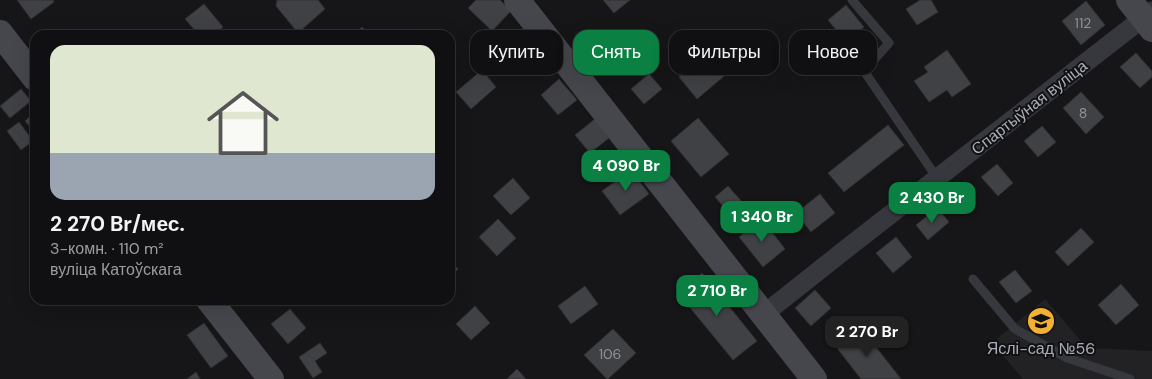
<!DOCTYPE html>
<html lang="ru">
<meta charset="utf-8">
<style>
:root{--surface:#101012;--page:#19191b;--text:#f1f3f6;--muted:#9c9d9f;--line:#303032;--accent:#0b8043}
body{margin:0;font-family:"DM Sans",sans-serif;background:var(--page);color:var(--text);height:100vh;display:flex;flex-direction:column;font-size:19px;white-space:nowrap}
*{box-sizing:border-box;margin:0}
p{font-size:16px;color:var(--muted)}
.icon{flex:none;width:28px;height:28px;fill:none;stroke:currentColor;stroke-width:2;stroke-linecap:round;stroke-linejoin:round}
.map{position:relative;flex:1;overflow:hidden}
.side{position:absolute;left:30px;top:30px;width:425px;height:275px;display:flex;flex-direction:column;background:var(--surface);border-radius:15px;box-shadow:0 5px 20px #0002,0 0 0 1px var(--line)}
.side>*{flex:none}
.hud{position:absolute;left:470px;top:30px;width:475px;height:45px;display:flex;gap:10px}
.price{position:absolute;translate:-50% -42px;padding:0 11px;border-radius:10px;background:var(--accent);color:#fff;font-size:16px;line-height:32px;filter:drop-shadow(0 1px 2px #0008)}
.price::after{content:'';position:absolute;left:50%;top:30px;width:15px;height:11px;margin-left:-8px;background:inherit;clip-path:polygon(0 0,100% 0,50% 100%)}
.price.on{background:#222;color:#fff}
ul{padding:0;list-style:none}
li{display:grid;align-content:center;gap:10px;height:265px;padding:0 20px}
li span{display:grid;place-items:center;height:155px;border-radius:15px;color:#555}
li>.icon{margin-inline-start:auto}
span .icon{width:90px;height:90px;fill:#fffc;stroke-width:1}
li b{font-size:21px}
.tag{padding:0 18px;border-radius:15px;background:var(--surface);box-shadow:0 5px 20px #0002,0 0 0 1px var(--line);font-size:18px;line-height:45px}
.tag.on{background:var(--accent);color:#fff}
.map>svg:first-child{display:block}
.built{fill:#222225}
.building{fill:#404145;stroke:#303034}
.lines{fill:none;stroke-linecap:round;stroke-linejoin:round}
.lane{stroke:#37383d;stroke-width:9}
.street{stroke:#37383d;stroke-width:19}
.secondary{stroke:#45474d;stroke-width:26}
.labels{text-anchor:middle;stroke-width:4;stroke-linejoin:round;paint-order:stroke}
.number-label{font-size:14px;fill:#8e929b}
.street-label{font-size:16px;fill:#a8adb8;stroke:#111113}
.poi-label{font-size:16px;fill:#a8adb8;stroke:#111113}
</style>
<div class="map">
<svg width="1152" height="379" viewBox="0 0 1152 379">
<rect width="100%" height="100%" fill="#161618"/>
<polygon class="built" points="1045,299 1087,348 1152,351 1152,379 1023,379 992,343"/>
<g class="building">
<polygon points="17,0 53,0 54,2 31,19"/>
<polygon points="277,0 318,0 325,9 298,33 276,6"/>
<polygon points="476,0 500,0 511,11 492,31 468,8"/>
<polygon points="603,0 630,0 614,13"/>
<polygon points="920,0 931,0 938,12 917,25 906,9"/>
<polygon points="1086,1 1105,25 1081,45 1062,21"/>
<polygon points="204,4 223,27 214,35 199,35 185,19"/>
<polygon points="846,5 864,27 846,42 828,20"/>
<polygon points="362,27 370,35 353,35"/>
<polygon points="64,29 69,35 55,35"/>
<polygon points="622,34 634,48 617,62 605,47"/>
<polygon points="526,38 544,59 527,73 509,53"/>
<polygon points="947,50 971,84 952,97 947,90 929,102 914,81 928,72 924,67"/>
<polygon points="712,51 729,72 697,99 679,77"/>
<polygon points="1136,53 1152,71 1152,77 1140,88 1120,67"/>
<polygon points="482,70 496,87 471,109 456,92"/>
<polygon points="649,74 662,89 644,104 631,89"/>
<polygon points="559,79 577,100 558,115 541,95"/>
<polygon points="21,89 31,101 10,118 0,106"/>
<polygon points="1081,92 1104,117 1086,134 1063,108"/>
<polygon points="35,112 35,132 25,121"/>
<polygon points="698,118 729,154 701,177 671,141"/>
<polygon points="595,119 609,138 590,153 575,135"/>
<polygon points="19,122 33,141 21,150 7,131"/>
<polygon points="888,125 904,145 844,192 828,173"/>
<polygon points="1042,126 1056,142 1038,157 1024,141"/>
<polygon points="997,164 1013,183 998,196 981,177"/>
<polygon points="631,170 649,194 620,215 602,191"/>
<polygon points="513,178 530,198 511,215 493,196"/>
<polygon points="728,186 743,203 730,214 715,197"/>
<polygon points="820,194 835,213 811,232 796,213"/>
<polygon points="937,208 949,222 928,240 916,225"/>
<polygon points="498,219 516,238 497,256 479,237"/>
<polygon points="762,219 785,249 763,267 739,237"/>
<polygon points="1081,228 1094,242 1068,266 1055,252"/>
<polygon points="896,237 912,257 893,273 876,253"/>
<polygon points="450,261 458,269 450,278"/>
<polygon points="1015,270 1032,291 1016,303 999,282"/>
<polygon points="702,273 757,341 733,360 678,293"/>
<polygon points="1121,284 1139,305 1116,325 1098,305"/>
<polygon points="585,286 598,304 571,324 558,306"/>
<polygon points="815,290 831,308 811,326 795,308"/>
<polygon points="475,306 490,323 471,340 456,324"/>
<polygon points="290,309 306,328 288,344 271,324"/>
<polygon points="204,323 228,356 211,368 187,335"/>
<polygon points="613,329 636,353 608,379 607,379 584,355"/>
<polygon points="862,329 901,379 861,379 837,348"/>
<polygon points="320,343 327,353 315,361 322,372 313,378 299,357"/>
<polygon points="517,369 526,379 507,379"/>
<polygon points="196,372 200,379 187,379"/>
</g>
<g class="lines">
<g class="lane">
<polyline points="852,0 889,43 864,71 937,178"/>
<polyline points="973,279 1015,329 1067,358 1130,379"/>
</g>
<polyline class="street" points="764,314 846,249 1152,11"/>
<g class="secondary">
<polyline points="517,0 814,379"/>
<polyline points="1129,0 1152,29"/>
<polyline points="0,33 35,78"/>
<polyline points="209,300 271,379"/>
</g>
</g>
<defs>
<symbol id="school-disc" viewBox="-11 -11 22 22"><circle r="9.5" fill="#f2b134" stroke="#111113"/><path d="M0-5L7-2L0 1L-7-2ZM-4 1L0 2.5L4 1V4Q0 6-4 4Z" fill="#111"/></symbol>
</defs>
<g fill-rule="evenodd">
<use href="#school-disc" x="1025" y="305" width="32" height="32"/>
</g>
<g class="labels">
<g class="number-label">
<text x="1083" y="28">112</text>
<text x="1083" y="118">8</text>
<text x="610" y="359">106</text>
</g>
<g class="street-label">
<text transform="translate(1029 107) rotate(-38)" y="6">Спартыўная вуліца</text>
</g>
<g class="poi-label">
<text x="1041" y="354">Яслі-сад №56</text>
</g>
</g>
</svg>
<b class="price" style="left:626px;top:192px">4 090 Br</b>
<b class="price" style="left:932px;top:224px">2 430 Br</b>
<b class="price" style="left:762px;top:243px">1 340 Br</b>
<b class="price" style="left:717px;top:317px">2 710 Br</b>
<b class="price on" style="left:867px;top:358px">2 270 Br</b>
<div class="hud">
<a class="tag">Купить</a>
<a class="tag on">Снять</a>
<a class="tag">Фильтры</a>
<a class="tag">Новое</a>
</div>
<section class="side">
<ul>
<li><span style="background:linear-gradient(#dfe7d0 70%,#9aa5b1 0)"><svg class="icon" aria-label="home" viewBox="0 0 24 24"><path d="M3 11l9-7 9 7M6 9v11h12V9"/></svg></span><div><b>2 270 Br/мес.</b><p>3-комн. · 110 m²</p><p>вуліца Катоўскага</p></div></li>
</ul>
</section>
</div>
